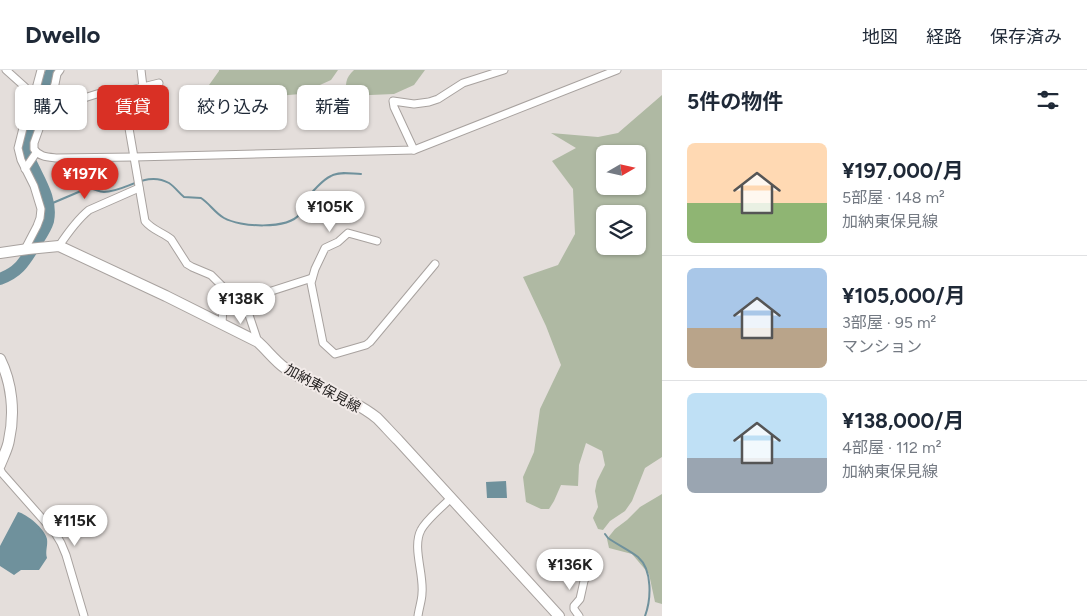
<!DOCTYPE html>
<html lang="ja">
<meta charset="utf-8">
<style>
:root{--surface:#fff;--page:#f6f6f7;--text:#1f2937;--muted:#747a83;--line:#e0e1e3;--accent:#d93025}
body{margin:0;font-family:Figtree,"Noto Sans JP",sans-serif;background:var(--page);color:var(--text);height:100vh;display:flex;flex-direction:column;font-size:19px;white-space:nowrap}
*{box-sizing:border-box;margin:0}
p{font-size:16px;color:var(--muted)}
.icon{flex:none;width:28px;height:28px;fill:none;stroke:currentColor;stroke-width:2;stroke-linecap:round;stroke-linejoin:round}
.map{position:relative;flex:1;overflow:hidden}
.panel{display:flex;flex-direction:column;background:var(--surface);width:425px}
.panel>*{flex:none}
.banner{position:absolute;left:15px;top:15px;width:475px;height:45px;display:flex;gap:10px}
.needle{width:32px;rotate:81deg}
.controls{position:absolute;left:596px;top:75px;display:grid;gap:10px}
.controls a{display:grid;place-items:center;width:50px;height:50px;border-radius:8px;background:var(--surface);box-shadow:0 1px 4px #0004;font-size:25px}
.price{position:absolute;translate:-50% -42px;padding:0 11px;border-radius:18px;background:#fff;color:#222;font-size:16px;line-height:32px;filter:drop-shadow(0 1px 2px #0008)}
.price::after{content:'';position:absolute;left:50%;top:30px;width:15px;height:11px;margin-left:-8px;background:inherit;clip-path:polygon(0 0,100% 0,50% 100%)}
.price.current{background:var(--accent);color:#fff}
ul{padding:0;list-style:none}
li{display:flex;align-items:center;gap:15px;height:125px;padding:0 25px}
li+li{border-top:1px solid var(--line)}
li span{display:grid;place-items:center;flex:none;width:140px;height:100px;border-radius:8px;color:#555}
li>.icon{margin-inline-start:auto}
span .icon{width:60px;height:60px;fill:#fffc;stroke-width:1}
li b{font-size:21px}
h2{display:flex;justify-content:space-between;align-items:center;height:60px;padding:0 25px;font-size:21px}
.chip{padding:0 18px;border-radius:8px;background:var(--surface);box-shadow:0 1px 4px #0004;font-size:18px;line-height:45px}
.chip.current{background:var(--accent);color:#fff}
header{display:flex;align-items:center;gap:30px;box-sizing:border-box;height:70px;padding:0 25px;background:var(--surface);border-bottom:1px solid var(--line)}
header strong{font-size:24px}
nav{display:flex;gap:28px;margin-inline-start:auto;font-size:18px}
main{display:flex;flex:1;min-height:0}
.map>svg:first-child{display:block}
.green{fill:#afb9a3;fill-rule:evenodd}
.water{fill:#6f919c}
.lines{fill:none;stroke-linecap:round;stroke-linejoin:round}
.stream{stroke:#6f919c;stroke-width:2}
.river{stroke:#6f919c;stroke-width:12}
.street-casing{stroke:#a8a29f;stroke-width:9}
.secondary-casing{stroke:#a8a29f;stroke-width:12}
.street{stroke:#fff;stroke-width:7}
.secondary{stroke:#fff;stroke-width:10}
.labels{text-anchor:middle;stroke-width:4;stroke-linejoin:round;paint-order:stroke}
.street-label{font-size:14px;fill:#282524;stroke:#f2ebe9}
</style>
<header>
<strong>Dwello</strong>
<nav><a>地図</a><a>経路</a><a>保存済み</a></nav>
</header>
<main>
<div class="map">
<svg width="662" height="546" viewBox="0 0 662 546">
<rect width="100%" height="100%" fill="#e4dedb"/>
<g class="green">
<polygon points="219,0 338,0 331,10 300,24 266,27 223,28 194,27 209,15 219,1"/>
<path d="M354 0H425L414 15 394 24 347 26C345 15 345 8 354 0Z"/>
<path d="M662 25V387L645 398 632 431 625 441 610 451 603 460 598 459 593 448 598 437 595 421 597 411 605 395 602 381 586 373 579 395 578 416 561 415 554 431 549 439H541L526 432 523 407 534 382 540 339 561 295 546 256 523 207 558 195 575 164 573 119 552 91 576 78 551 63 598 67 618 63ZM605 84H638V116H605ZM605 144H638V176H605Z"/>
<polygon points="662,424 662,534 655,532 649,504 632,484 609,478 607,469 615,459 627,450 640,437"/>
</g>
<g class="water">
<polygon points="506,411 507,428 487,428 486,412"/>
<path d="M18 442C27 444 45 459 47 469 48 476 45 481 47 488L39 500H21L14 505 0 496V476Z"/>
</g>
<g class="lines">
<g class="stream">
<path d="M48 135 88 118C94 118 98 122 104 122 126 122 146 100 169 113 175 117 179 123 184 127L201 128C209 133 215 143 224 148 240 157 287 160 300 144 304 139 304 135 307 130 310 123 324 109 331 106 339 101 352 104 361 104"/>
<path d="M605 464 608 468C618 475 629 480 638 487 653 500 651 530 645 546"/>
</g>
<path class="river" d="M0 209C18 202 23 194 33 178 38 169 45 161 48 151 52 132 42 115 34 99 32 94 29 90 28 85 26 79 27 75 28 69L52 0"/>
<defs>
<g id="street">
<polyline points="6,0 25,17 33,30 43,34 46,40"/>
<path d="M60 0 57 4 55 14 34 73V79C39 87 48 87 57 88L134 87 414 80 617 0"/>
<polyline points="141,0 143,17"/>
<path d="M123 22 126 41 145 151C152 160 162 162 171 169L187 194 192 197 211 205 248 242 258 272"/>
<polyline points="46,40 100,23 123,22 159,13"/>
<polyline points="414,80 394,37 393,31 414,34 429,32 438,29 463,13 504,0"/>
<polyline points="25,99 36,83"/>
<polyline points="377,171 348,163 338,172 325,178 315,199 311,213 323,273 335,284 366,275 370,272 435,194"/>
<path d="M59 176C67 164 78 149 89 140L139 118"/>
<polyline points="25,179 37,156 40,148 41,139 34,116 21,90 18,78 24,54 33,30 41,0"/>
<polyline points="222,253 223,239 225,236 312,208"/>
<polyline points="0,399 2,403 55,463 61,473 66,485 84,546"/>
<path d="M418 546C419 538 422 530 422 523 424 504 412 477 421 460 426 450 442 437 451 428"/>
<polyline points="579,546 574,539 574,536 580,529 584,511 588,502 589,488"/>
</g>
<g id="secondary">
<path d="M0 183 28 179 59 176 166 226 258 272C267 280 275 291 285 298 313 318 350 326 377 348 384 355 391 363 398 370L559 546"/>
<path d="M0 289C12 313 15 343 9 370 8 378 3 387 0 395"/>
</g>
</defs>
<use href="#street" class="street-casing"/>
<use href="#secondary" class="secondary-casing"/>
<use href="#street" class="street"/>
<use href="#secondary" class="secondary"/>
</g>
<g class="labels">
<g class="street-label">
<text transform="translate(323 318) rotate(29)" y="5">加納東保見線</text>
</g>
</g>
</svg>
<div class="controls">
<a><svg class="needle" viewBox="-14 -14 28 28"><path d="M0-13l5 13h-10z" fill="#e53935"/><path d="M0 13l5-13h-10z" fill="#747a83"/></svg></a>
<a><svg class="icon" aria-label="layers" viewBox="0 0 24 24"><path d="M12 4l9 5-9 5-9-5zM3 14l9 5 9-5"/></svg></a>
</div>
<b class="price current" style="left:85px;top:130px">¥197K</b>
<b class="price" style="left:330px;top:163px">¥105K</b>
<b class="price" style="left:241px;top:255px">¥138K</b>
<b class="price" style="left:75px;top:477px">¥115K</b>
<b class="price" style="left:570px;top:521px">¥136K</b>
<div class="banner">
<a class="chip">購入</a>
<a class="chip current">賃貸</a>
<a class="chip">絞り込み</a>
<a class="chip">新着</a>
</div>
</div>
<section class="panel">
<h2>5件の物件<svg class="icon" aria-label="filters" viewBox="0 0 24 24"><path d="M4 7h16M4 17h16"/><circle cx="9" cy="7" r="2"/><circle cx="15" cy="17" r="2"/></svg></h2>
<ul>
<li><span style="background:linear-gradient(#ffd9b3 60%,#8fb573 0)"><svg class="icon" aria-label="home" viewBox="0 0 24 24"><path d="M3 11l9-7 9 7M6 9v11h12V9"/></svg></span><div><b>¥197,000/月</b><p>5部屋 · 148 m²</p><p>加納東保見線</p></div></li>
<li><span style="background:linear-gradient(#a9c7e8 60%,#b9a48a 0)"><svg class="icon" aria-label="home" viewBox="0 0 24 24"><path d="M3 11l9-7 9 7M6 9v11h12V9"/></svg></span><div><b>¥105,000/月</b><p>3部屋 · 95 m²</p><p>マンション</p></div></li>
<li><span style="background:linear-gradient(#bfe0f5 65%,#9aa5b1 0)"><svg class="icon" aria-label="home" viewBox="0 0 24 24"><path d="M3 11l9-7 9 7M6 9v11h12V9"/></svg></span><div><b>¥138,000/月</b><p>4部屋 · 112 m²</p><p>加納東保見線</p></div></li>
</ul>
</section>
</main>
